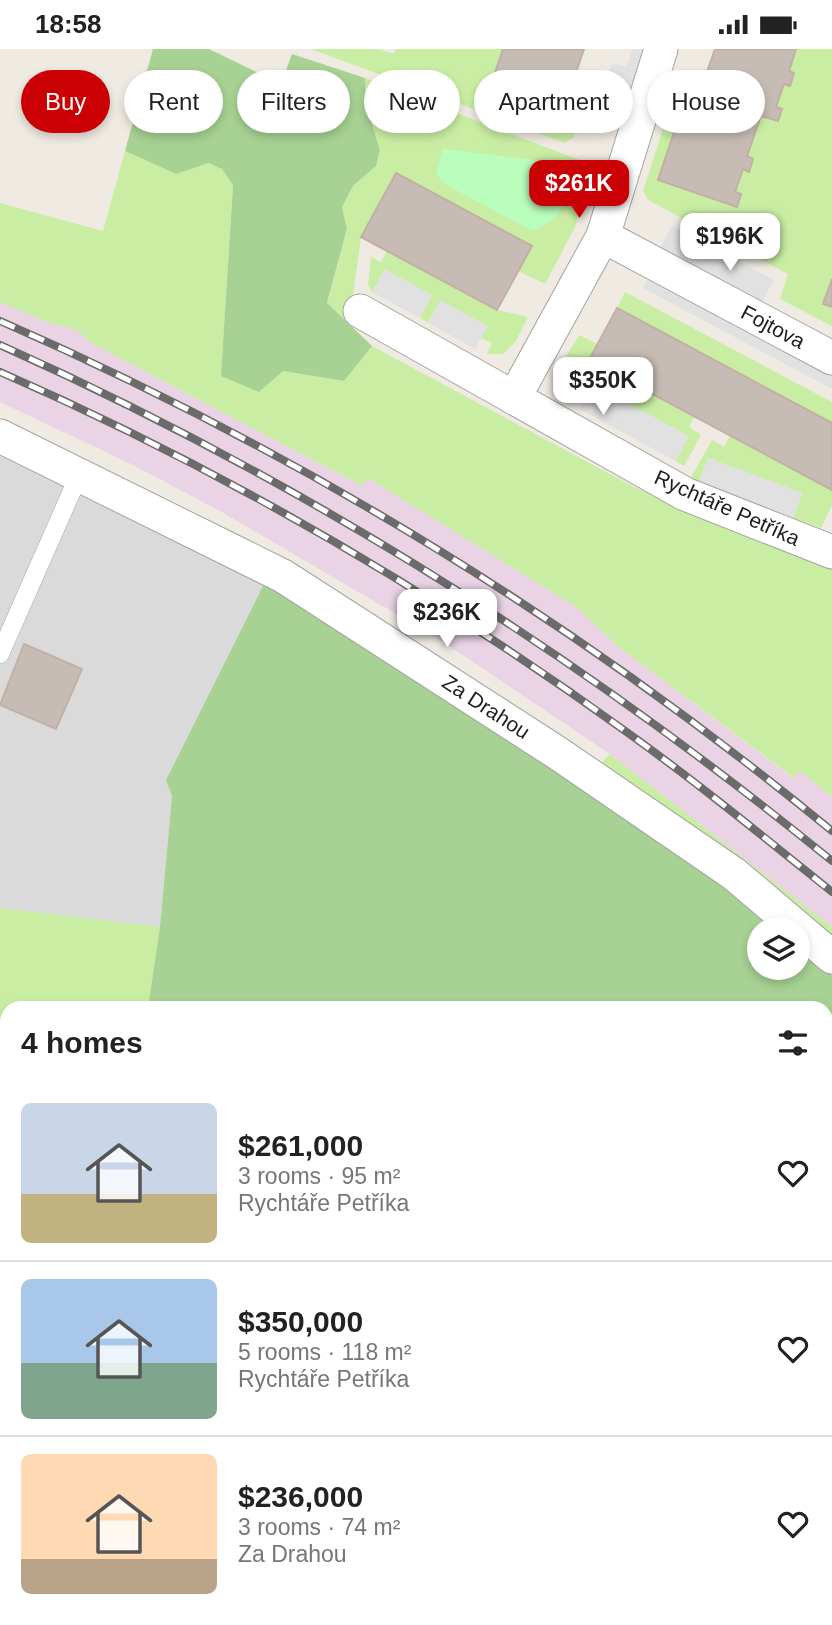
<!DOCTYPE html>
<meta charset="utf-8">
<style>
:root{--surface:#fff;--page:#f2f2f2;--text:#222;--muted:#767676;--line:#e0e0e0;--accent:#ca0004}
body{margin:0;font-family:Arial,sans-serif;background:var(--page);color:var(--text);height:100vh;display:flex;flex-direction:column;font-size:26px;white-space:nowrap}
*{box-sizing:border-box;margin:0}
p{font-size:23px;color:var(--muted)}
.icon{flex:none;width:38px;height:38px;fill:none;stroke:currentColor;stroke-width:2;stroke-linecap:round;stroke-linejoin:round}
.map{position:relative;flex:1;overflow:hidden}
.side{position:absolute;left:0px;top:952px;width:833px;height:625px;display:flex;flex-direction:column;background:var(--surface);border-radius:21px 21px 0 0;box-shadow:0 4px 10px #0003}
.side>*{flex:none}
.guide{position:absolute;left:21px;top:21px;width:791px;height:63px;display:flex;gap:14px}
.buttons{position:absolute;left:747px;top:868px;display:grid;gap:14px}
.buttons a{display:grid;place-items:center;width:63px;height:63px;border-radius:50%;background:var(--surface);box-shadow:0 4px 10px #0003;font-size:35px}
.price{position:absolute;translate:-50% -60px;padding:0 16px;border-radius:14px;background:#fff;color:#222;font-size:23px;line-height:46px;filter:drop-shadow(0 2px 4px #0008)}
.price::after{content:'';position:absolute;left:50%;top:42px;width:21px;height:16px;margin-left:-10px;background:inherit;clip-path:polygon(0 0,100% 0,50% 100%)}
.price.on{background:var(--accent);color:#fff}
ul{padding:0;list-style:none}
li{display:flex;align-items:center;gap:21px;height:175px;padding:0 21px}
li+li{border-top:2px solid var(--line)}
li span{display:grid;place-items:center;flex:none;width:196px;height:140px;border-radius:10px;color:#555}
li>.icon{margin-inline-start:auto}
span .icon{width:84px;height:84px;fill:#fffc;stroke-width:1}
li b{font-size:30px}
h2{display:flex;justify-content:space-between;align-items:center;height:84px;padding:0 21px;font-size:30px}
.tag{padding:0 24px;border-radius:32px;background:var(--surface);box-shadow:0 4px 10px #0003;font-size:24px;line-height:63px}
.tag.on{background:var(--accent);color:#fff}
.status{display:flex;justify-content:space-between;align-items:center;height:49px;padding:0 35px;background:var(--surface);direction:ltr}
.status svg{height:19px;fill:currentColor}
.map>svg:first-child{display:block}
.residential{fill:#dbdada}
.industrial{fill:#e9d3e5}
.grass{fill:#c9eea3}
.forest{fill:#a7d293}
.park{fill:#bafebe}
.parking{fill:#e1e1e1}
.building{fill:#c7bcb5;stroke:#c2b0a3;stroke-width:2}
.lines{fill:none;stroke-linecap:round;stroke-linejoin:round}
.lane-casing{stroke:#a4a4a4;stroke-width:19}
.street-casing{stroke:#a4a4a4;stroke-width:35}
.lane{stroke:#fff;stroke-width:18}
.street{stroke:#fff;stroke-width:33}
.rail-casing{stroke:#6b6b6b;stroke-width:8}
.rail{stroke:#fff;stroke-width:5;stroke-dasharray:16;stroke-linecap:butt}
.labels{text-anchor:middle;stroke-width:5;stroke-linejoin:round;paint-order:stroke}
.street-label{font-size:21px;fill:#1d1d1d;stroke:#fff}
</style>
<div class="status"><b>18:58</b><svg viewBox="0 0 49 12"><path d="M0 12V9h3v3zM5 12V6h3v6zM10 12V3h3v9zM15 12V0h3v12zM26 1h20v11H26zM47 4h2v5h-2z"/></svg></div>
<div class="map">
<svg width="832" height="1576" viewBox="0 0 832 1576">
<rect width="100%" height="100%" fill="#efeae2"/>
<polygon class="residential" points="0,399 265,533 166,731 172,747 160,878 0,859"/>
<g class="industrial">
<polygon points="0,252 52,275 68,275 80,282 88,292 362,437 367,428 576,558 620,599 793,729 800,722 832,748 832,878 610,705 442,592 222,463 131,415 0,353"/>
<polygon points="0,1428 7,1430 7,1570 314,1570 314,1576 0,1576"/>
</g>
<g class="grass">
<polygon points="311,0 379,0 394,5 396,0 503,0 487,47 565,73 564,59 575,28 593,34 574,88 565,94"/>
<polygon points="796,0 832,0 832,230 823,255 832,258 832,277 780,250 788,225 648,151 643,142 664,77 675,80 658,131 741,145 735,143 743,120 749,122 753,110 747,107 761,67 778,72 782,60 776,58 784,35 790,37 794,24 789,22"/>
<polygon points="365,29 595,117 574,180 545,235 518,222 531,197 396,124 361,188 353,246 365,251 352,277 327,255 347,181 342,158 353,137 376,117 380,101 366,56"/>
<path d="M125 102 176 125 207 114 222 120 233 136 221 327 283 322 344 332 372 297 636 439 832 518V748L800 722 794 729 620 599 576 558 368 429 362 437 88 292C75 275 65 280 48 273 32 267 16 260 0 253V154L103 182Z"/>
<polygon points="387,202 497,261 528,268 516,292 503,305 487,305 492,294 481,289 487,277 441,252 428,274 420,269 432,246 385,221 372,243 368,236 371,208 381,213"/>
<polygon points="625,243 832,353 832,374 617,259"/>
<path d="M579 286 597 295 589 311 695 367 689 378 701 386 684 417 675 412 688 387 594 336 587 348 567 337 562 346C551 325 569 304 579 286Z"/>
<polygon points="730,387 832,441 832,456 821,479 793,469 802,444 708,409 699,433 690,430 712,391 724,398"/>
<polygon points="610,705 832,878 832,897 595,720"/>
<polygon points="0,859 160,878 148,959 7,959 7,1430 0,1428"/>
<polygon points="314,1570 448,1570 440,1576 314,1576"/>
</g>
<g class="forest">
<polygon points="153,0 209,0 281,35 292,5 365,29 366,56 380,101 376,117 353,137 342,158 347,180 327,254 372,297 344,332 283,322 259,343 221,327 233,136 222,120 208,114 176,125 125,102"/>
<path d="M265 533C440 645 617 753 782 880H760V919H798V893L832 923V1576H440L448 1570H826V959H148L160 878 172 747 166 731Z"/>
</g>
<path class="park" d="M443 100 533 111 564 127C571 155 557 171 533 182L445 135 436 125Z"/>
<g class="parking">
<polygon points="633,0 645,0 621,70 596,62 612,14 626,18"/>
<polygon points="672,177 774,231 762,253 660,199"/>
<polygon points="385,220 432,246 420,269 372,243"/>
<polygon points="649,228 832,326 832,340 643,239"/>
<polygon points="440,251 488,277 475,300 428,274"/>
<polygon points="594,335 689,388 675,412 580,360"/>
<polygon points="708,409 802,444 793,469 699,433"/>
</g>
<g class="building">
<polygon points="503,0 584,0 564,59 570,62 566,73 487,47"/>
<polygon points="715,0 796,0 789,22 794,24 790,37 784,35 776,58 782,60 778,72 761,67 747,107 753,110 749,123 743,120 735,143 741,145 737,158 658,131 689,39 700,43"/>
<polygon points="396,124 532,197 497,261 361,188"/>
<polygon points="832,230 832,258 823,255"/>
<polygon points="617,259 832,374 832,441 589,311"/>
<polygon points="24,595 82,620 56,680 0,656"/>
</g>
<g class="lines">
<defs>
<g id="lane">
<polyline points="0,605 79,426"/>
<polyline points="145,1570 150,1576"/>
</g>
<g id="street">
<polyline points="603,187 832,309"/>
<polyline points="360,262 685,445 832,503"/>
<polyline points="514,349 603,187 661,0"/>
<polyline points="0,387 283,527 556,703 734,825 832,908"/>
</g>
</defs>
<use href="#lane" class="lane-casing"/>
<use href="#street" class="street-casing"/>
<use href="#lane" class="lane"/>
<use href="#street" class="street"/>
<defs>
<g id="rail">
<path d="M0 272C300 403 579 574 832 782"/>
<path d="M0 296C300 430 578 605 832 812"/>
<path d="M0 323C220 419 433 543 628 684 698 734 765 789 832 843"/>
</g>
</defs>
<use href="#rail" class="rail-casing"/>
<use href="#rail" class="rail"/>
</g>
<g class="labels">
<g class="street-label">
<text transform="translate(773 278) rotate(28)" y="7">Fojtova</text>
<text transform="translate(727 459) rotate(24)" y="7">Rychtáře Petříka</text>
<text transform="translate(486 658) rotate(33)" y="7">Za Drahou</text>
</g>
</g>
</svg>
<div class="buttons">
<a><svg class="icon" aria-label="layers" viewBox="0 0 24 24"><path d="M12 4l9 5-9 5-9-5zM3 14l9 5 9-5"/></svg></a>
</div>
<b class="price on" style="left:579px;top:171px">$261K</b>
<b class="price" style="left:730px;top:224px">$196K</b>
<b class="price" style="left:603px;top:368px">$350K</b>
<b class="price" style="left:447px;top:600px">$236K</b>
<div class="guide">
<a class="tag on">Buy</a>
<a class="tag">Rent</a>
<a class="tag">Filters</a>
<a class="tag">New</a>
<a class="tag">Apartment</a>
<a class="tag">House</a>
</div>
<section class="side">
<h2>4 homes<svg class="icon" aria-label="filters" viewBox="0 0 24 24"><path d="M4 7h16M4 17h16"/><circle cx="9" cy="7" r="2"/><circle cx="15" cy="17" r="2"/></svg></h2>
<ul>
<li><span style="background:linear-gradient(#c9d6e8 65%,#c2b280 0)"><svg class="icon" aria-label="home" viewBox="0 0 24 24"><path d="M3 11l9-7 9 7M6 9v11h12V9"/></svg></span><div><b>$261,000</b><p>3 rooms · 95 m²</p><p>Rychtáře Petříka</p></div><svg class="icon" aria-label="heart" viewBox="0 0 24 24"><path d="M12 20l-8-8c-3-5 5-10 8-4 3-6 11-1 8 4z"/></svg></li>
<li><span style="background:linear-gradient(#a9c7e8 60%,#7fa58c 0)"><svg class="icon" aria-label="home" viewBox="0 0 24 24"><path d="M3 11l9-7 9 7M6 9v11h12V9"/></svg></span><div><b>$350,000</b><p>5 rooms · 118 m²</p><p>Rychtáře Petříka</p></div><svg class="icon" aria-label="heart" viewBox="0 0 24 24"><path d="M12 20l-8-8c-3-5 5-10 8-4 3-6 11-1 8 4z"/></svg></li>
<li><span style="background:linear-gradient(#ffd9b3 75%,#b9a48a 0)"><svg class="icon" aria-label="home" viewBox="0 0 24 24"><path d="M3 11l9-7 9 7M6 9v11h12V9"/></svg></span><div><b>$236,000</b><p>3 rooms · 74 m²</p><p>Za Drahou</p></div><svg class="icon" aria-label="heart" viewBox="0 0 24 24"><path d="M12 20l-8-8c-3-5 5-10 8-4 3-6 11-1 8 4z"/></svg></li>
</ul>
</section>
</div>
